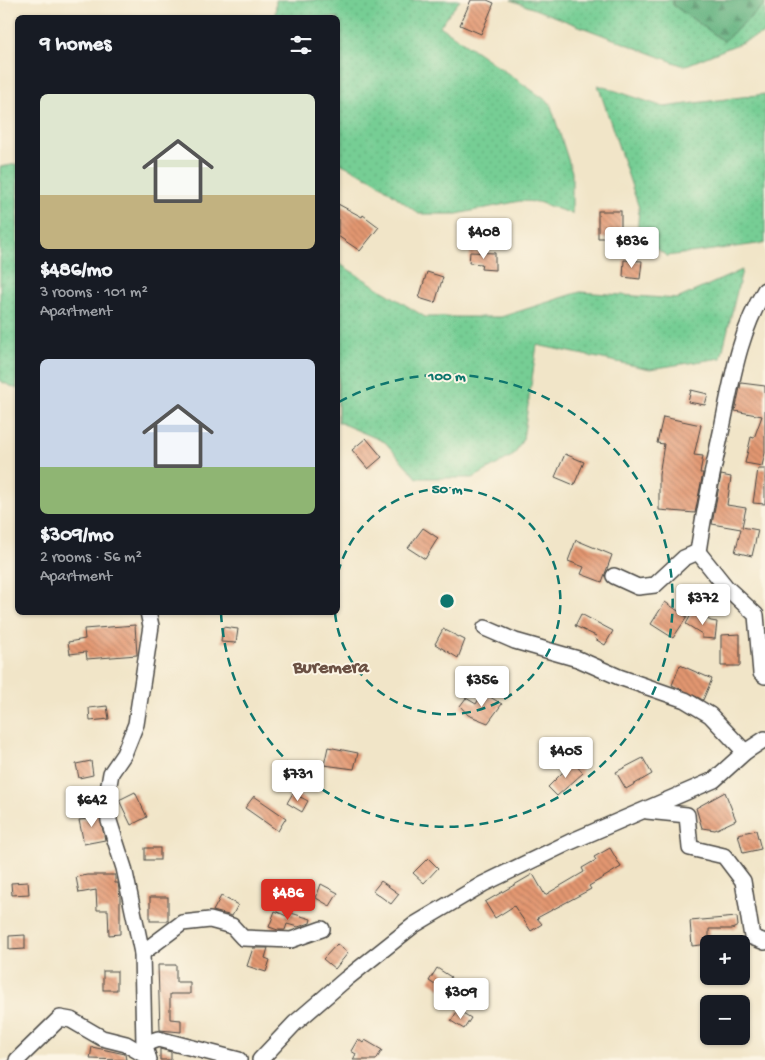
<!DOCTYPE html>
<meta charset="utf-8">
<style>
:root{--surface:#171b24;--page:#242831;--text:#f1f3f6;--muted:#9ea1a6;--accent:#d93025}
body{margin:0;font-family:"Gochi Hand",sans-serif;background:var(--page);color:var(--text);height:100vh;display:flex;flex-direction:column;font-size:19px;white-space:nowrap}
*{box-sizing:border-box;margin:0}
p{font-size:16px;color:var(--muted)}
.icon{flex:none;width:28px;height:28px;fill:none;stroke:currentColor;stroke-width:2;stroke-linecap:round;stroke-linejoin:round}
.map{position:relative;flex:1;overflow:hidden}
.details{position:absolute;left:15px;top:15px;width:325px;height:600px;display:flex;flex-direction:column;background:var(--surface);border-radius:8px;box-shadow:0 1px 4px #0004}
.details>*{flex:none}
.controls{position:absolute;left:700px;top:935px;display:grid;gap:10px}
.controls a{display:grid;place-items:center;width:50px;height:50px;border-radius:8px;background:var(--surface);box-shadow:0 1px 4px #0004;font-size:25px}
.price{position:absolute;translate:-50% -42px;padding:0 11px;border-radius:5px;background:#fff;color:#222;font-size:16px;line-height:32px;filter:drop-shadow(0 1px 2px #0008)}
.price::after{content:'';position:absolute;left:50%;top:30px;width:15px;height:11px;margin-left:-8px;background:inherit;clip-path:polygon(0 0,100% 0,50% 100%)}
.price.selected{background:var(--accent);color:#fff}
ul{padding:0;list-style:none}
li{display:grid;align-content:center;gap:10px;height:265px;padding:0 25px}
li span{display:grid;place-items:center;height:155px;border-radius:8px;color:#555}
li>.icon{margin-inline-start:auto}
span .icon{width:90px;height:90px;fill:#fffc;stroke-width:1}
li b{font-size:21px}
h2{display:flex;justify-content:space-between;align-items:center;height:60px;padding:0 25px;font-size:21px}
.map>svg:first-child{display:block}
.grass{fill:url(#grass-dots);stroke:#507c60}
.forest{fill:url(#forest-firs);stroke:#466e54}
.building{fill:url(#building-back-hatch)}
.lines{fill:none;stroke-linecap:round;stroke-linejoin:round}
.street-casing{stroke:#494743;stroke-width:18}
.street{stroke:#fff;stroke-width:15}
.ring{fill:none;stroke:#0f766e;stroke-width:2.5;stroke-dasharray:9 6}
.labels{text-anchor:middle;stroke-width:4;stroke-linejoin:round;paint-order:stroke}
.quarter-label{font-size:19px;font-weight:bold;fill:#6b5144;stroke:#fcf5e5}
.centre{fill:#0f766e;stroke:#fcf5e5;stroke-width:2.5}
.ring-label{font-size:15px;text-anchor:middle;font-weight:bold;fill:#0f766e;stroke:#fcf5e5;stroke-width:4;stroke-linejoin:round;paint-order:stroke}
</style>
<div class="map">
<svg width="765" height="1060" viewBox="0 0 765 1060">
<defs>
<pattern id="grass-dots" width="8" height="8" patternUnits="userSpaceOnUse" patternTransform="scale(1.25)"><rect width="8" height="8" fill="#76ce94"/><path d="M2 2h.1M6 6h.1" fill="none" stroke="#66b180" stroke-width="1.8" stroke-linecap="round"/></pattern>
<pattern id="forest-firs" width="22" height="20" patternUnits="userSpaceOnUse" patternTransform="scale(1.25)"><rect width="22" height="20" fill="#60b17e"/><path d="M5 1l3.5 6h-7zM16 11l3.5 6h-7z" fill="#4f9067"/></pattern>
<pattern id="building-back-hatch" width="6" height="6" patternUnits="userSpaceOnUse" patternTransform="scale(1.25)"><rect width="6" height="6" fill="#e39771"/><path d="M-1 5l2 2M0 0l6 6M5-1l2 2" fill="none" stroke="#b87b5d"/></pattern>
</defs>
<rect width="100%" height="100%" fill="#fcf5e5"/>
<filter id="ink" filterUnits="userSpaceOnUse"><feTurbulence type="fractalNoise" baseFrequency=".02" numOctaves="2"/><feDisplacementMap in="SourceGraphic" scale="10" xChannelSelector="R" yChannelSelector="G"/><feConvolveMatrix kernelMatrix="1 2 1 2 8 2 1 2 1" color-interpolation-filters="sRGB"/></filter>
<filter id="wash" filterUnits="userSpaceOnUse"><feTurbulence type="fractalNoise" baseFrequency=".0096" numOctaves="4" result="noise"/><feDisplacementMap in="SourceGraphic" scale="20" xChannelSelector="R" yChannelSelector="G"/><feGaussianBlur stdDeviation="1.12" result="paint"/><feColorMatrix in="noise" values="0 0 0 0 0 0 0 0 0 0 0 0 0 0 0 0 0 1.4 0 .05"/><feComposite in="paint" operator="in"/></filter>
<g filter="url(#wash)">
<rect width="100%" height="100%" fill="#f1e5c8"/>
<g class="grass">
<polygon points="276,0 460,0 440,26 550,103 572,172 572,214 538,202 520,201 457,214 419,214 374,180 338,162 338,18 275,17"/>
<polygon points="511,0 673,0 673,5 724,41 765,4 765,33 684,66"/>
<polygon points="598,85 664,107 765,94 765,243 667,256 637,236 639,208"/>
<polygon points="17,164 18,164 17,389 0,381 0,167"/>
<polygon points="338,263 425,317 501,317 580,292 677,299 742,270 721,358 650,369 537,345 523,439 514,455 473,478 417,478 385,442 338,422"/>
</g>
<polygon class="forest" points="673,0 765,0 765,4 724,41 673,5"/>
<g id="blocks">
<g class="building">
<polygon points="471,0 487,0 494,3 481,34 460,25"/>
<polygon points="338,204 362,217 363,215 379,227 360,251 338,236"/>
<rect x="598" y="211" width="23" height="27"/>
<polygon points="470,252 495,253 495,270 481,269 482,264 469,263"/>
<polygon points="624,260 642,261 640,279 623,277"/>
<polygon points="427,272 443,277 435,303 419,298"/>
<polygon points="741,383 765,386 765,453 762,466 745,463 751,437 754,438 762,416 735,411"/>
<polygon points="691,390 708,394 705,405 688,402"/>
<polygon points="663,417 701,425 694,455 703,456 700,473 703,473 695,513 659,510 659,475 664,444 657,443"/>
<polygon points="366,438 382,457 368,469 352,450"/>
<polygon points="565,454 584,462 574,485 555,477"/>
<polygon points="758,469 765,469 765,504 753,503"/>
<polygon points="721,475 731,477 727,505 746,508 742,527 758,530 752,556 735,552 741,529 712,524"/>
<polygon points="423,528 438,538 425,559 408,548"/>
<polygon points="576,540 612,555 602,582 581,574 584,567 568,561"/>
<polygon points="665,602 687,617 673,638 651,624"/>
<polygon points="693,611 711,621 717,622 715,639 702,638 702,634 686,624"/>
<polygon points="581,614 613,631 605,645 595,639 596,636 575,626"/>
<polygon points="135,625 137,655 87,659 86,652 70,654 68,642 85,639 84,629"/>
<polygon points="223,627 238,629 236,643 221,642"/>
<polygon points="443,629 465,640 458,658 435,644"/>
<polygon points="740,634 740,666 721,666 721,635"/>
<polygon points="680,665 712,679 703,700 672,685"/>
<polygon points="483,693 502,704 488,723 468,715 460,706 466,698 476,704"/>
<polygon points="107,706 109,719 90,721 89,708"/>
<polygon points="328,747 358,753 354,769 324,765"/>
<polygon points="643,758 652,774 626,789 616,772"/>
<polygon points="91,761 93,775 79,778 76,764"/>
<polygon points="573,762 583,773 557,796 548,787"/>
<polygon points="135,792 147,817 131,825 119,800"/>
<polygon points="725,792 736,820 715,830 702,828 696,808"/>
<polygon points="293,793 308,801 302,812 287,803"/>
<polygon points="254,796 286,818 278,831 245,808"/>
<polygon points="99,810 105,840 84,844 79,820 89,819 87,812"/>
<polygon points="756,830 761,849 743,853 738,834"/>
<rect x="145" y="848" width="15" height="12"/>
<polygon points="610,848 621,867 589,886 591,889 537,918 542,924 531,931 514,906 495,918 485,902 533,874 545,895 584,872 582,868 596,860 594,857"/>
<polygon points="428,858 438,868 424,883 413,873"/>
<polygon points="87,875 115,875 115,883 118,883 120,897 120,934 109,935 108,910 97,910 96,890 79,893 76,877"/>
<polygon points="381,881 399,894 391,904 373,891"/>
<polygon points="28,882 29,894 12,895 11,883"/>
<polygon points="321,884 338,893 330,906 316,898"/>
<polygon points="221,896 238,905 232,916 213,911"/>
<rect x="150" y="897" width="18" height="24"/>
<polygon points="275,911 289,917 291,913 311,919 310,923 298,927 287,924 285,930 278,930 269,927"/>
<polygon points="737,917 738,926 732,929 709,929 709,944 692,946 690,921"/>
<polygon points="25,935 25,949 9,950 9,936"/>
<polygon points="337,944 348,953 335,969 323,959"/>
<polygon points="253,948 268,948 265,958 270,960 266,972 247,966"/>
<polygon points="158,965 176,965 176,982 190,982 190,994 170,994 170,1019 181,1020 181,1032 160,1030"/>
<polygon points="437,968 451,977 443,990 429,981"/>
<rect x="103" y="971" width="14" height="19"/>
<polygon points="458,1010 471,1018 464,1029 451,1021"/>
<polygon points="358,1039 363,1043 365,1040 382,1050 376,1060 353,1060 356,1054 351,1051"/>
<polygon points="92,1047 125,1054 126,1060 90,1059"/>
<polygon points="160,1049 171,1052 171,1060 160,1060"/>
</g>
</g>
</g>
<g filter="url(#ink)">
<use href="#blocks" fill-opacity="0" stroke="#494743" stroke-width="1"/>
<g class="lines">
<defs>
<g id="street">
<path d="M698 552C704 510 713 469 722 428 732 380 739 333 765 290"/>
<polyline points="614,576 638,587 655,585 684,558 698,552 726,587 756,615 761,673 765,676"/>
<polyline points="148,612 151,626 136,724 124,754 111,773 107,796 109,821 124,868 142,953 144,1044 149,1060"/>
<polyline points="485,628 515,641 578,659 619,677 685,700 710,715 745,752"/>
<polyline points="647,811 687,815 690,848 724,856 743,881 752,937 765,942"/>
<polyline points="142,953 182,923 210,920 232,926 243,938 291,940 322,929"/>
<polyline points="144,1044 158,1039 239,1060"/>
<polyline points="17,1060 60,1018 71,1020 102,1038 126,1044 148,1057"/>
<polyline points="260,1060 295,1023 346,979 414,925 483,884 570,842 714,780 745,752 765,739"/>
</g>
</defs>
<use href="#street" class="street-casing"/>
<use href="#street" class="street"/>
</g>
</g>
<g class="ring">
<path d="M338 573A113 113 0 1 1 335 613"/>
<path d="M339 402A226 226 0 1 1 221 613"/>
</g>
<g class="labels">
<g class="quarter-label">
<text x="331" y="672">Buremera</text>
</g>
</g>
<circle cx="447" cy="601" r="8" class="centre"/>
<g class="ring-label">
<text x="447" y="380">100 m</text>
<text x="447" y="493">50 m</text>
</g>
</svg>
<div class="controls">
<a>+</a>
<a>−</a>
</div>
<b class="price" style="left:484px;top:260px">$408</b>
<b class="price" style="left:632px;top:269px">$836</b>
<b class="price" style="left:703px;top:626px">$372</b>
<b class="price" style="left:482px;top:708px">$356</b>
<b class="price" style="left:566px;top:779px">$405</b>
<b class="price" style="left:298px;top:802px">$731</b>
<b class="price" style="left:92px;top:828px">$642</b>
<b class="price selected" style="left:288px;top:921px">$486</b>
<b class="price" style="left:461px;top:1020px">$309</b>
<section class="details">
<h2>9 homes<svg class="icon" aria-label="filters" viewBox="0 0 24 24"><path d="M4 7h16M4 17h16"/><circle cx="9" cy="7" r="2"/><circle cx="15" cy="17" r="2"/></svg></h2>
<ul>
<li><span style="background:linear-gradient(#dfe7d0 65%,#c2b280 0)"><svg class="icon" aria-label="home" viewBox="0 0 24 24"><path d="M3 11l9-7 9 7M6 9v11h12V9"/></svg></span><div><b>$486/mo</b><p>3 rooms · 101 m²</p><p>Apartment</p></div></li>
<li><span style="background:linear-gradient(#c9d6e8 70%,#8fb573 0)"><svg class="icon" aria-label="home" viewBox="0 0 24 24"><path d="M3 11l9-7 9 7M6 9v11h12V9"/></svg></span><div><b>$309/mo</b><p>2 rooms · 56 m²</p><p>Apartment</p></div></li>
</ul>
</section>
</div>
